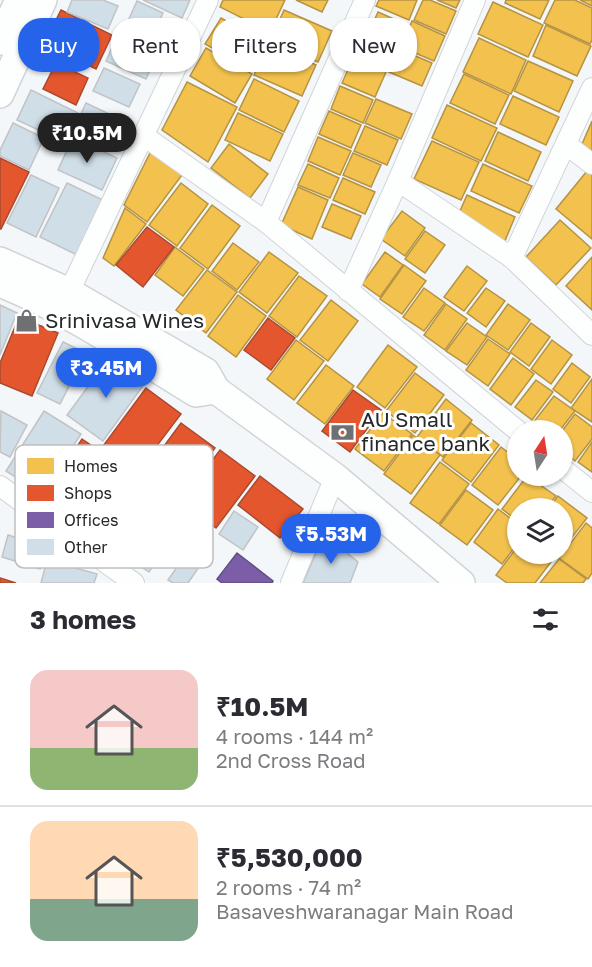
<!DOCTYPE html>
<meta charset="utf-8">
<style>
:root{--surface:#fff;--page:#f2f2f3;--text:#2b2b33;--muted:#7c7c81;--line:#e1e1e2;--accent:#2563eb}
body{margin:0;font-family:"Golos Text",sans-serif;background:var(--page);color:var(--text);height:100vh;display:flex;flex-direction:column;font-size:22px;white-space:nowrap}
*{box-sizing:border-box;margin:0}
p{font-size:20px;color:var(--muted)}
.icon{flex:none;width:33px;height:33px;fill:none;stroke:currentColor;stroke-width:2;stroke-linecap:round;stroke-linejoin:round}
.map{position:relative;height:583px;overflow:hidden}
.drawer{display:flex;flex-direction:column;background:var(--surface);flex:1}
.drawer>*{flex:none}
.guide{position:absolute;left:18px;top:18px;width:556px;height:54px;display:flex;gap:12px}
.needle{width:39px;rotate:12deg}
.buttons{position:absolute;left:507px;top:420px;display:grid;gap:12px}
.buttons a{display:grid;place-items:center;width:66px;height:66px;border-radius:50%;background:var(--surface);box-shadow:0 2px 4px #0004;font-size:30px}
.price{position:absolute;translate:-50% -51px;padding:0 14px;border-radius:21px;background:var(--accent);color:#fff;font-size:20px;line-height:39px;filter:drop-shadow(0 2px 3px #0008)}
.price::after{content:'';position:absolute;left:50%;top:36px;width:18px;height:14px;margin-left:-9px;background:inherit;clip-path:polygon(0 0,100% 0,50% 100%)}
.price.current{background:#222;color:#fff}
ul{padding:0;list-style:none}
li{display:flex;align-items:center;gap:18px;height:150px;padding:0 30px}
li+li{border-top:2px solid var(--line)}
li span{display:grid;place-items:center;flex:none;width:168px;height:120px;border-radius:18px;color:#555}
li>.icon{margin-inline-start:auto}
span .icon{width:72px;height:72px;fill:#fffc;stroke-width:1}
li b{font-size:26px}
h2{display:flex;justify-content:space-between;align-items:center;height:72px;padding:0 30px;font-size:26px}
.chip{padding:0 21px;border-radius:24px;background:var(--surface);box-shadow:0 2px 4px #0004;font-size:21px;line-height:54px}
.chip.current{background:var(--accent);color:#fff}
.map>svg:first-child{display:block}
.homes{fill:#f2c14e;stroke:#b59343;stroke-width:1.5}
.shops{fill:#e4572e;stroke:#ab492d;stroke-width:1.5}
.offices{fill:#7b5ea7;stroke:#624e82;stroke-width:1.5}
.building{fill:#d0dee8;stroke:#c1c3c5;stroke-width:1.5}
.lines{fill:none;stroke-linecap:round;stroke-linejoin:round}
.minor-casing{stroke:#d1d4d6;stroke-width:22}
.secondary-casing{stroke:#d1d4d6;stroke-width:30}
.minor{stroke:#fdfefe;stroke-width:20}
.secondary{stroke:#fdfefe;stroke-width:27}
.labels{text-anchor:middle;stroke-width:6;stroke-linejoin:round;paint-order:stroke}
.poi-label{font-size:21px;fill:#26282a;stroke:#fff;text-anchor:start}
.key{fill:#fff;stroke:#bebebf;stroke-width:1.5}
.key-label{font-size:16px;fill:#26282a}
</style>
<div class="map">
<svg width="592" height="583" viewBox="0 0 592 583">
<rect width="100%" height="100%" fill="#f4f7fa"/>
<g class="homes">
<polygon points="223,0 285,0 270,32 220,7"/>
<polygon points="296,0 328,0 322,12"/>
<polygon points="379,0 417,0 409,20 376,6"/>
<polygon points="423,0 430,0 456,11 446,34 414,20"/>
<polygon points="437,0 460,0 456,8"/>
<polygon points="506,0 549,0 540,19 505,3"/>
<polygon points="555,0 575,0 592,8 592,40 590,44 544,23"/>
<polygon points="580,0 592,0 592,6"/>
<polygon points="493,2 543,25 528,57 478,34"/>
<polygon points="284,10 332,31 318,62 270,42"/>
<polygon points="378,12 405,24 397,42 370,30"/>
<polygon points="221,18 263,42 248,68 205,44"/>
<polygon points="412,21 445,36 434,61 401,47"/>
<polygon points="546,25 591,46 577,76 533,56"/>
<polygon points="364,32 397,46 386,69 354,56"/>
<polygon points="479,38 526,60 511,94 463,72"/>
<polygon points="268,44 316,65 302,96 254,75"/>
<polygon points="206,48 252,74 235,103 190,76"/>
<polygon points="399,49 432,63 422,86 389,72"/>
<polygon points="353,58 386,72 375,97 342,83"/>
<polygon points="528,61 573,81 559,112 514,91"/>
<polygon points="464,74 509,95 495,124 450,103"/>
<polygon points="254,79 299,101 284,132 239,110"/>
<polygon points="187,82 237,107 208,162 162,130"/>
<polygon points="340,86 373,100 363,123 331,109"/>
<polygon points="513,96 559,117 546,145 500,124"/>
<polygon points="376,99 412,114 401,139 365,123"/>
<polygon points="447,105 497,128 481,161 432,138"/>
<polygon points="329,111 361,125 351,148 319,134"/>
<polygon points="238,113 283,134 270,161 225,140"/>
<polygon points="592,121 592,151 582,144"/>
<polygon points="365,126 398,140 387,165 354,151"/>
<polygon points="498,132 541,152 528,181 485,161"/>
<polygon points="318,137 351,151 340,175 308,161"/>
<polygon points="432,141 479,162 461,200 414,179"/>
<polygon points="229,144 268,174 250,198 211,168"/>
<polygon points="151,151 182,175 147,222 124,205"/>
<polygon points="353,153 381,165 371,187 343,175"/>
<polygon points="308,164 339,178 330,198 298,185"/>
<polygon points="483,164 532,186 519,213 471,191"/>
<polygon points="587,171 592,175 592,239 556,209"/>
<polygon points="343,178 375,192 365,214 333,200"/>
<polygon points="181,183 208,204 177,246 149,225"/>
<polygon points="298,187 328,200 312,239 281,225"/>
<polygon points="467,195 515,217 504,243 460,211"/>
<polygon points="332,204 361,216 351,239 322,227"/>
<polygon points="212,205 240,226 208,269 180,248"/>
<polygon points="125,208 146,224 114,266 103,258"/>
<polygon points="402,211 425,228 405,256 381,239"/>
<polygon points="560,220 591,248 556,285 526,257"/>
<polygon points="425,231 445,245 425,273 405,259"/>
<polygon points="233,243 259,262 237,290 212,271"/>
<polygon points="175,247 204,269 183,296 155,275"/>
<polygon points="269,252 298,273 267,313 239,292"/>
<polygon points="385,252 403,265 380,297 362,284"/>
<polygon points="592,257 592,310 566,286"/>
<polygon points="404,265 426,281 402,314 380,299"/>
<polygon points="467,266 487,281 464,311 444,297"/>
<polygon points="207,270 237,292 206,333 176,310"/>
<polygon points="299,276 327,296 297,337 269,316"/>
<polygon points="424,288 445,303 424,331 403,317"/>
<polygon points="486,288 505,301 486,327 467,313"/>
<polygon points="238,295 266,316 236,357 208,336"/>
<polygon points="331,300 358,321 328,361 300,340"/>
<polygon points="446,304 467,319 445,350 424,335"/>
<polygon points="508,304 530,320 508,350 486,335"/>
<polygon points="467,323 487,337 467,365 446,351"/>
<polygon points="531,323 550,337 529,366 510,352"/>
<polygon points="488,339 510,354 488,386 466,370"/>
<polygon points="296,340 324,361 294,400 267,379"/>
<polygon points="552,340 572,355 551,384 531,369"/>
<polygon points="388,345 417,367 385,408 357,387"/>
<polygon points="513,358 534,374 511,405 490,389"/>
<polygon points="572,363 590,377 571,403 553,389"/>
<polygon points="326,365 354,386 325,424 297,403"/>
<polygon points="415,373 444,395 415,433 386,411"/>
<polygon points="592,379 592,422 571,408"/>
<polygon points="536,380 553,392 532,420 515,407"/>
<polygon points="554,396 575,411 560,430 540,430 532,424"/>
<polygon points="446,399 472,420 443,457 417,437"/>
<polygon points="383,413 412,434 384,471 355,449"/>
<polygon points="575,414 592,427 592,439 575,461 562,451 562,431"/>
<polygon points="471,423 499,445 471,482 442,460"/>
<polygon points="413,435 440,455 411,494 384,474"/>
<polygon points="592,442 592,472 578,462"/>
<polygon points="501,447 518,460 518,476 521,476 498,505 472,485"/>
<polygon points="440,462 469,484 439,524 410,503"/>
<polygon points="527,476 556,496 546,508 518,508 518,521 502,509"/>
<polygon points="466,490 493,510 467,545 440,525"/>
<polygon points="558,496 587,518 562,550 562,508 549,508"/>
<polygon points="498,509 518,524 518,543 502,564 474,542"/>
<polygon points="586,523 592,528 592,573 588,579 559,558"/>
<polygon points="518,546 518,554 557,554 535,583 507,583 496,575"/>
<polygon points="559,559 586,579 583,583 540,583"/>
</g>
<g class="shops">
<polygon points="61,10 112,35 96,69 44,44"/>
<polygon points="56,63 88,78 76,105 43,89"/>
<polygon points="0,158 29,172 1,229 0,229"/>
<polygon points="147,227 174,247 143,287 116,265"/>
<polygon points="19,317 58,333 32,396 0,383 0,363"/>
<polygon points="268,318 295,338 271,370 244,350"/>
<polygon points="146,388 181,414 137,472 103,446"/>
<polygon points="353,390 381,410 350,452 322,431"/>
<polygon points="181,423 215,448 178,498 144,473"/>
<polygon points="82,439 119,464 81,521 44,496"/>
<polygon points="220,450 255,476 216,528 181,502"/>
<polygon points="260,476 303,509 280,538 238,505"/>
<polygon points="0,578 16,583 0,583"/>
</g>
<polygon class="offices" points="237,553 273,581 272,583 222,583 217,579"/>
<g class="building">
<polygon points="72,0 103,0 118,6 108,29 67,12"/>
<polygon points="143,0 190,0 182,18"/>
<polygon points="137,1 163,13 154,35 127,23"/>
<polygon points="119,32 159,50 146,79 106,61"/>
<polygon points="104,68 140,84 129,107 93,91"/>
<polygon points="31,90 78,113 64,142 17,120"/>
<polygon points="86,103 124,121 112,148 73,131"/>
<polygon points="13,123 44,138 29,170 0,156 0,150"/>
<polygon points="73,137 117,158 102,190 58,170"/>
<polygon points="31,175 59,188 36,237 7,223"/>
<polygon points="67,183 103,200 77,255 40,237"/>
<polygon points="0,305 17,313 0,355"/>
<polygon points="63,342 86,353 60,404 37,393"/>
<polygon points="109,358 145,383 103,441 67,415"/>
<polygon points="1,411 27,425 10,457 0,452"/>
<polygon points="44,411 81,434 42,494 6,471"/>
<polygon points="156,491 189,513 149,572 116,550"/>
<polygon points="234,511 258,527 243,550 219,534"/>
<polygon points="324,534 358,562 350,583 303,583"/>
<polygon points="8,535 47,547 40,569 2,557"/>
<polygon points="193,544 208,554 188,583 173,583 168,580"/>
<polygon points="47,560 97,574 94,583 41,583"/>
</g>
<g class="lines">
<defs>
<g id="minor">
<polyline points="144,136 266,222 518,431"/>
<polyline points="567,145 592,164"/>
<polyline points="398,181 512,258 592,335"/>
<polyline points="266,222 365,0"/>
<polyline points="512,258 592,88"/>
<polyline points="348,291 398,181 475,0"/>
<polyline points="69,292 208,0"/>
<polyline points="562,468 592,492"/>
<polyline points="0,486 134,583"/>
<polyline points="291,583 335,477"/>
</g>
<g id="secondary">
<polyline points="0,41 19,0"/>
<polyline points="0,94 43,0"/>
<polyline points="0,261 69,292 206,372 216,390 335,477 461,583"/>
<path d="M0 283C69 311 132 354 196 393L216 390"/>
</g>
</defs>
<use href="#minor" class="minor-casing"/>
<use href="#secondary" class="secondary-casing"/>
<use href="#minor" class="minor"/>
<use href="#secondary" class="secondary"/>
</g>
<defs>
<symbol id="shop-bare" viewBox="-9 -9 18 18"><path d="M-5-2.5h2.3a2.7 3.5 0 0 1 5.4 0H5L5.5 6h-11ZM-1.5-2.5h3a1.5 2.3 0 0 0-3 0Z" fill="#6e7073" stroke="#fff" stroke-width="2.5" paint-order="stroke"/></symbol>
<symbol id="bank-bare" viewBox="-9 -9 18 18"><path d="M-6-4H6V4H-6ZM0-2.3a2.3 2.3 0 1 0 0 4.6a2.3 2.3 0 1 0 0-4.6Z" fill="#6e7073" stroke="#fff" stroke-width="2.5" paint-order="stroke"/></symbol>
</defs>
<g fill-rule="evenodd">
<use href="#shop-bare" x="10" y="304" width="33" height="33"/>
<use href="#bank-bare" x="326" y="416" width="33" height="33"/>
</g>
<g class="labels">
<g class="poi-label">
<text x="45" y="328">Srinivasa Wines</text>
<text x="361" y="427">AU Small<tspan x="361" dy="24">finance bank</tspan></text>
</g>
</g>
<rect x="15" y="445" width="198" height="123" rx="9" class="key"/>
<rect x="27" y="458" width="27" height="16" fill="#f2c14e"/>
<rect x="27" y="485" width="27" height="16" fill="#e4572e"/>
<rect x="27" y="512" width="27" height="16" fill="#7b5ea7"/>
<rect x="27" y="539" width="27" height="16" fill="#d0dee8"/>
<g class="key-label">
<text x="64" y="472">Homes</text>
<text x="64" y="499">Shops</text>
<text x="64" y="526">Offices</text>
<text x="64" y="553">Other</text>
</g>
</svg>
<div class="buttons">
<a><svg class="needle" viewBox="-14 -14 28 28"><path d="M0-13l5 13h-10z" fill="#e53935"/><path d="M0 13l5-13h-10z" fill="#7c7c81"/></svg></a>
<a><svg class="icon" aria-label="layers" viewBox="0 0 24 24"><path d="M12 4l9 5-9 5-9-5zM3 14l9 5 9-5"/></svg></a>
</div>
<b class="price current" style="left:87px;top:164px">₹10.5M</b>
<b class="price" style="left:106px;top:399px">₹3.45M</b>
<b class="price" style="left:331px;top:565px">₹5.53M</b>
<div class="guide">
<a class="chip current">Buy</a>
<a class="chip">Rent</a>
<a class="chip">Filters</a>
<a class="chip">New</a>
</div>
</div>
<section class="drawer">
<h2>3 homes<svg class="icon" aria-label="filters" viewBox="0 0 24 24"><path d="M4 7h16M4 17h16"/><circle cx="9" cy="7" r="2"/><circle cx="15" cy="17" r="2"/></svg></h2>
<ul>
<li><span style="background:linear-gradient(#f6c9c9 65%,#8fb573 0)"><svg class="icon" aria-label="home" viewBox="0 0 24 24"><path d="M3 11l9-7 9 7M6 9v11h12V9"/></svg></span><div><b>₹10.5M</b><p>4 rooms · 144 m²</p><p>2nd Cross Road</p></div></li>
<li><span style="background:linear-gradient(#ffd9b3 65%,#7fa58c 0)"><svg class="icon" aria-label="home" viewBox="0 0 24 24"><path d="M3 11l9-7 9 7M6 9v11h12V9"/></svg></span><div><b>₹5,530,000</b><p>2 rooms · 74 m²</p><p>Basaveshwaranagar Main Road</p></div></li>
</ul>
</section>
